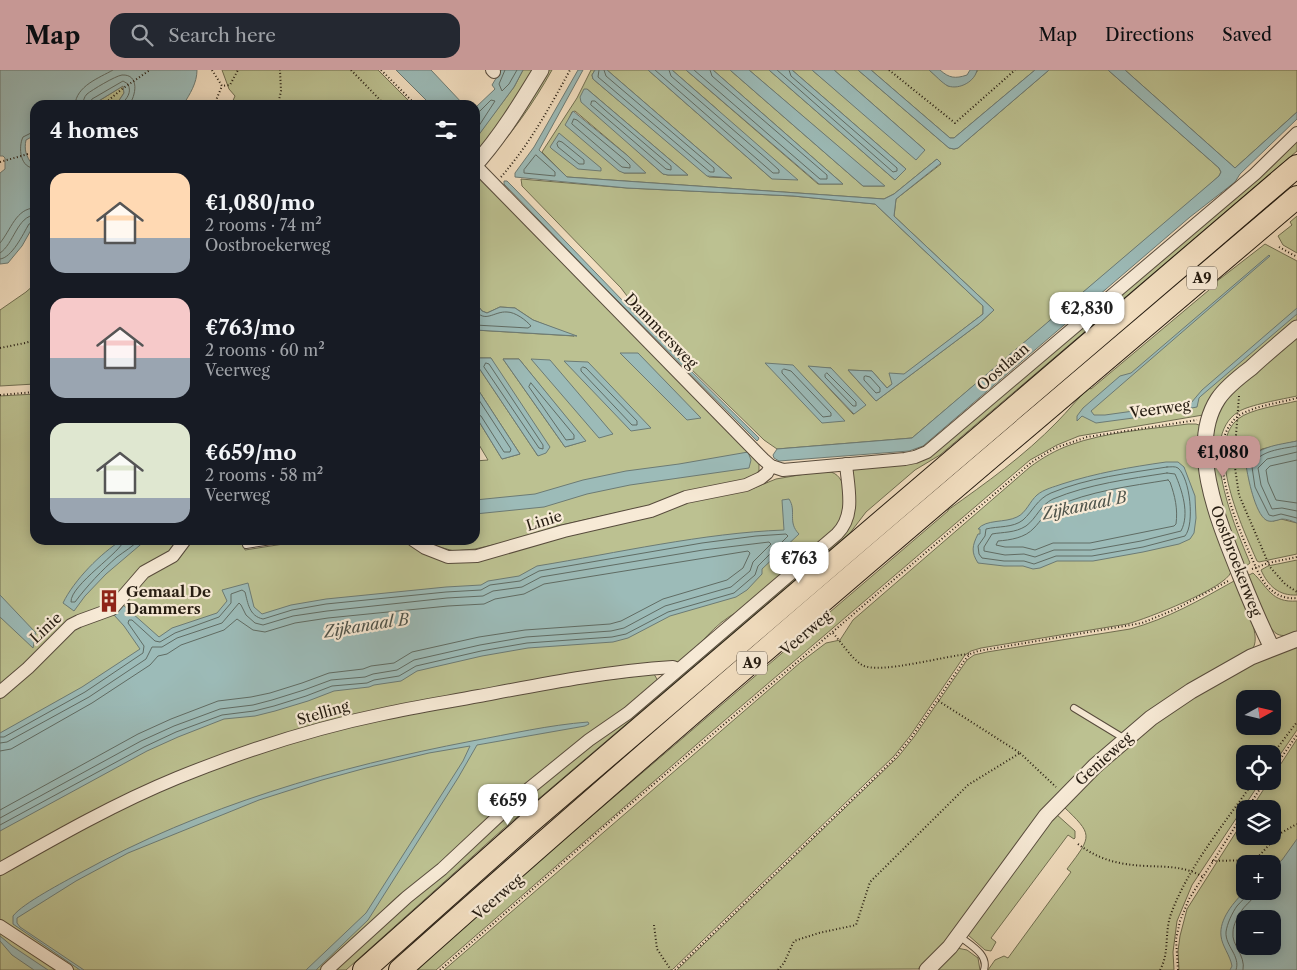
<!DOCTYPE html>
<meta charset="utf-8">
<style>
:root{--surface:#171b24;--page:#242831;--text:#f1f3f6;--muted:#9ea1a6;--accent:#c59692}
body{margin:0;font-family:"Libre Caslon Text",serif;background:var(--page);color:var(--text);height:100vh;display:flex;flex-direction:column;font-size:19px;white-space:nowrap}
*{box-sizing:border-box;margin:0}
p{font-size:16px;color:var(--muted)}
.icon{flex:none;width:28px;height:28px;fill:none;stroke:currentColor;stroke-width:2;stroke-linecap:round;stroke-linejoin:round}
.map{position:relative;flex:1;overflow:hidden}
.sheet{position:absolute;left:30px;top:30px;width:450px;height:445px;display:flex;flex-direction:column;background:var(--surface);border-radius:15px;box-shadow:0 2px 12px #0003}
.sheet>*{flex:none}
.needle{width:32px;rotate:82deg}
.fabs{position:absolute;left:1236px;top:620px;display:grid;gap:10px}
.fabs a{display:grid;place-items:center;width:45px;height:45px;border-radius:10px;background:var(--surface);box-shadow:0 2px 12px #0003;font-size:25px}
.price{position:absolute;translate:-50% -42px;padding:0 11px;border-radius:10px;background:#fff;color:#222;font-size:16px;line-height:32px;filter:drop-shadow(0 1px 2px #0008)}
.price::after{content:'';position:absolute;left:50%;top:30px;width:15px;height:11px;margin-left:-8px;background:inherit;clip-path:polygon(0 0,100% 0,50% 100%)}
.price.selected{background:var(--accent);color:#111}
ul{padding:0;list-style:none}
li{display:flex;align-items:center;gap:15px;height:125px;padding:0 20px}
li span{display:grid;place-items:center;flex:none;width:140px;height:100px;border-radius:15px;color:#555}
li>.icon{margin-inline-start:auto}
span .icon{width:60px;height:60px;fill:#fffc;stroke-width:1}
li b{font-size:21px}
h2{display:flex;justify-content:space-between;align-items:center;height:60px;padding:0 20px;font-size:21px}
header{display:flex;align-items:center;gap:30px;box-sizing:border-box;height:70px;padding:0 25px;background:var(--accent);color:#111}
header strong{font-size:24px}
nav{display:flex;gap:28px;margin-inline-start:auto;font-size:18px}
.search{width:350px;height:45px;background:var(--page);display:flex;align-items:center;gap:12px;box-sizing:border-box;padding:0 18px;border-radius:15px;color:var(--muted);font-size:19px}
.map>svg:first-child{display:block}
.green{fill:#bcc191;stroke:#706e51;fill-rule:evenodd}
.water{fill:#9cbbb8;stroke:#6c7b75;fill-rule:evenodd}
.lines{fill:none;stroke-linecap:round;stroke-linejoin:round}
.shore{stroke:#606c64;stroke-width:1}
.service-casing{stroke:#584c3d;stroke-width:8}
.minor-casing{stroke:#584c3d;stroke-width:14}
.tertiary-casing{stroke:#584c3d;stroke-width:17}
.motorway-casing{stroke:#251c11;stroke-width:24}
.path{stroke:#251c11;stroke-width:2;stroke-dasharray:1 2.5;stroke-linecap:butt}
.service{stroke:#f7ead6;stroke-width:6}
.minor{stroke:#f7ead6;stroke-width:12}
.tertiary{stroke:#f7ead6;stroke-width:15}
.motorway{stroke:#f2dec0;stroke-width:22}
.labels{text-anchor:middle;stroke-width:4.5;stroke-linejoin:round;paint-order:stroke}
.shield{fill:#f7ead6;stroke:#645a4c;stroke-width:1}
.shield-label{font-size:14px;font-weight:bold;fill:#251c11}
.street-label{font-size:15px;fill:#251c11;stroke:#f7ead6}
.poi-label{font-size:15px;font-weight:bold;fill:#251c11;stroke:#f7ead6;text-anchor:start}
.water-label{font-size:16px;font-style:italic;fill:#4f544b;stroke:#f7ead6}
</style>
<header>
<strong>Map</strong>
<div class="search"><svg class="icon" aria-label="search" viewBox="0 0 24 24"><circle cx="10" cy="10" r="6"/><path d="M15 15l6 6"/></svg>Search here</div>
<nav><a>Map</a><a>Directions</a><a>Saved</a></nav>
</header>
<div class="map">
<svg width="1297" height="900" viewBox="0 0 1297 900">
<rect width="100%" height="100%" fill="#f2dec0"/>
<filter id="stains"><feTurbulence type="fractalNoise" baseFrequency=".004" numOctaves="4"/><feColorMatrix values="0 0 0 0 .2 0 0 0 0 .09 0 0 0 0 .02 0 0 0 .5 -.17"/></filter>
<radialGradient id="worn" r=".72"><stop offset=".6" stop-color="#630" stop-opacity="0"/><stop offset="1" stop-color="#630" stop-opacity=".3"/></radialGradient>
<g class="green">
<polygon points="222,0 378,0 413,35 231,35 235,26 229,19"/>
<path d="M523 0H552C533 34 511 65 485 93L475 78V69L514 17Z"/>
<path d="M591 0H595L592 5 593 9 709 107 732 108 607 0H648L772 109 718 40 672 0H686L818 114H843L713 0H730L863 116H884L749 0H769L895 110 906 99 792 0H812L861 41 925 80 834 0H858L949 78 954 79 958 78 1049 0H1108L1219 98 1221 102 1219 106 1199 124 912 368 777 379 764 370 686 294 646 251 621 218 522 116 521 109 627 118 793 126 875 134 983 236V244L887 318 872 301 848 300 876 331 980 253 994 240 894 146 896 129 941 94 937 89 894 124 884 129 567 107 542 82 577 28ZM587 19 688 105H668L663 104 636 80ZM575 41 628 86 645 103H624L566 55 572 42ZM809 297 831 298 854 344H853Z"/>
<polygon points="871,0 929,0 948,16 977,2 977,0 1035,0 954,68 950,68"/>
<polygon points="1125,0 1297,0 1297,42 1235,98"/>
<polygon points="123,16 124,23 116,35 92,35"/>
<polygon points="1297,67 1297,81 940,385 915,400 866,442 850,463 502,760 346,900 333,900 497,753 847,460 851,403 853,399 913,391"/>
<path d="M482 108 759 392V402L753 408 651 435 557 456 519 469 475 479 454 481 432 475 423 470H475V391L488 390 475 368V345L502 389 520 384 475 315V292L538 386 491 288H475V260L574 266 533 250 515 238 500 237 487 243 482 241 475 232V115ZM503 289H519L585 371 565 377Z"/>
<polygon points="1297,146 1297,183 1283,175 1278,166 1292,155 1290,152"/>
<path d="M1265 174 1297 191V253L1203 345 1079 366 1057 375 1030 390 704 668 436 900H415L531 798 948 441V440C986 413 1024 386 1057 352 1068 341 1077 329 1089 318L1091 319 1209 220 1212 215Z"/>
<polygon points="35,214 35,314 0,316 0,240 26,222"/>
<path d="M1297 265V326C1283 329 1248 335 1238 342 1196 369 1236 459 1250 493L1245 497 1215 425 1211 362 1226 327Z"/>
<polygon points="35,324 35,470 181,470 115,532 92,544 0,618 0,326"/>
<path d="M1297 331V371L1262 379 1249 389 1252 421 1273 451 1281 449 1297 453V484L1259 492 1257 491C1243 459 1204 377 1238 349 1250 339 1281 335 1297 331Z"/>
<path d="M1188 354H1196L1202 356 1231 502C1226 518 1146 549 1127 554L981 578 971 581 965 585 910 666 894 686 672 900H444L801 592 826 573 840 570 853 550 1030 397C1042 388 1056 380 1070 375 1105 362 1151 359 1188 354Z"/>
<path d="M831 402C850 408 844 438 842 453L739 541C711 555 702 576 678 593L547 611 236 683 0 797V625L71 559 133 519 189 470H242L245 480 309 470H409L442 489 675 433 754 418 776 409 811 403Z"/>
<path d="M1297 490V525C1279 526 1268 516 1261 500L1268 496Z"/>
<path d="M1253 503C1268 517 1271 533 1297 531V564C1290 565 1283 567 1277 564 1265 557 1253 520 1247 506Z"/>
<path d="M1234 511 1235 512C1241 527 1262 564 1253 578L1139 650 931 890 918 899 677 900 898 687 914 667 967 590 974 585 987 582 1130 559C1167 549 1200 530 1234 511Z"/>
<path d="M1297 575V660L1273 695 1272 684H1245V711H1261L1192 815 1177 851 1173 882 1174 900H988L995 890 1004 886 1008 888 1071 802 1067 799C1093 765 1093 765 1063 736 1084 716 1105 695 1127 675 1173 634 1239 597 1297 575ZM1245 629H1272V656H1245Z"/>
<polygon points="654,604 658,611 411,819 399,825 383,840 377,851 322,900 72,900 0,852 0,802 170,713 333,659 526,620"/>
<path d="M1297 669V900H1179L1178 881 1180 866 1187 839 1245 748V766H1272V739H1251L1269 711H1272L1273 706ZM1245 794H1272V821H1245ZM1245 849H1272V876H1245Z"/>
<polygon points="1056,744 1075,761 1075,768 1074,769 1068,765 991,868 996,872 991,881 985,880 968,865"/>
<polygon points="0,860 61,900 0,900"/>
<polygon points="957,878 967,880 978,888 980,900 935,900"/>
</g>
<g class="water">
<path d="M0 0H197C197 13 190 24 183 35H116L124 23 123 16 92 35H35V65L26 70C24 80 26 86 32 94L35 93V153L22 176 8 193 0 194V103L5 99V88L3 86H0Z"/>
<polygon points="396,0 431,0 464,35 431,35"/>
<polygon points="501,0 523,0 514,17 475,70 475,38 495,19 492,15"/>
<polygon points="578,0 583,0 539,80 567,107 884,129 894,124 937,89 941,93 896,129 894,146 994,240 980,253 876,331 848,300 872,301 887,318 892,314 889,303 904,304 983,244 983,236 875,134 793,126 627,118 515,107 515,103 534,77"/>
<polygon points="595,0 607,0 732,108 707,106 593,9 592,5"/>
<polygon points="648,0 672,0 798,110 772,109"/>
<polygon points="686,0 713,0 843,114 819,114"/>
<polygon points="730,0 749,0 885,116 863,116"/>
<polygon points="769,0 792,0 906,99 895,110"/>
<polygon points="812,0 834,0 925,80 916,90"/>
<polygon points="858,0 871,0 950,68 954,68 1035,0 1049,0 958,78 954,79 949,78"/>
<path d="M929 0H940C949 8 955 9 967 5L970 0H977C975 11 960 20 948 16 942 13 935 5 929 0Z"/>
<polygon points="1108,0 1125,0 1235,98 1297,42 1297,49 1240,104 1235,112 1190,147 923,376 909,381 779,391 774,388 773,385 777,379 912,368 1219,106 1221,102 1219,98"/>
<polygon points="584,19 587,19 688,105 668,105 663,104 581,32 580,27"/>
<polygon points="573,41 628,86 646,103 624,103 619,101 565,55"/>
<polygon points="559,63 601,98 601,101 578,99 552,79 550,77"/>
<polygon points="504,111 507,111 514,118 678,288 759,368 758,370 757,371 605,218 504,114"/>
<polygon points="1269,185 1270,186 1091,341 1094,345 1105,345 1191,333 1202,320 1297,238 1297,244 1201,326 1199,328 1197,337 1148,346 1096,353 1082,346 1077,351 1077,346 1083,338 1120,306 1131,303"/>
<polygon points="475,232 482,241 487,243 500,237 515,238 533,250 577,266 475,260"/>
<polygon points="620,283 638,283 701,348 687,350"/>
<polygon points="475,288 491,288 550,377 546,383 538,386 475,292"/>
<polygon points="503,289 519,289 586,371 565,377"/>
<polygon points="531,289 550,290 613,364 599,368"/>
<polygon points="564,291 588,292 651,358 631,361"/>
<polygon points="765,293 793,295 845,351 822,353"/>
<polygon points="808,296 831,298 866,335 854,344"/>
<polygon points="475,315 520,384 502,389 475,345"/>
<path d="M1297 371V453C1292 451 1287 449 1282 449 1277 450 1271 453 1266 450 1255 443 1248 408 1246 395 1256 376 1278 375 1297 371Z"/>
<polygon points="748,382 751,390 749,398 630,415 587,424 544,437 475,444 475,430 535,424 583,410 626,401 679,394"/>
<path d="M1166 392H1178L1184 397 1195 426 1196 448 1194 463 1190 469 1179 474 1143 482 1093 491H1057L1040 498 1033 499 1023 496H1004L978 493C971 482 972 476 978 464H980V459H978C986 449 1005 453 1017 447 1026 443 1030 431 1037 425 1044 419 1054 417 1062 414 1096 403 1131 397 1166 392Z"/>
<path d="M789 429C797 441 787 452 799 464L762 499V504L747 520 736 527 670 546 628 568 613 572 528 578 482 586 417 601 401 611 374 615 369 617 334 621 308 631 275 641 255 646 224 649 178 667 147 681 0 761V663L82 617 140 579 124 556 114 545 123 535 159 567 172 558 217 543 227 531 222 520 248 513 254 537 262 544 291 535 326 529 446 517 481 515 488 511 519 506 537 496C617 483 703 463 784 460L782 430Z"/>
<path d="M122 470H146L106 504 85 526 74 541 63 533C74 510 101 483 122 470Z"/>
<polygon points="0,525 36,563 33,578 0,547"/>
<path d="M588 652 589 654 585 656 477 675 458 708 368 850 316 900H306L366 843 463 691 470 676 429 683 366 698 322 710 259 730 128 783 76 811 17 848V853L20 857 84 900H80L13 854V846C23 833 64 812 80 803 202 736 336 697 472 671 510 664 549 655 588 652Z"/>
<path d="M1297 769V900H1230L1232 896C1230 885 1222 876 1221 866 1219 849 1234 832 1245 821H1272L1273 797 1282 790ZM1245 849H1272V876H1245Z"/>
<polygon points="0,866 12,876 48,900 34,900 12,885 0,871"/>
</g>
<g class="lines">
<g class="shore">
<polyline points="505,0 499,14 502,21 509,14 517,0"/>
<polyline points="599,0 598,7 710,102 714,102 714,98 606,6 604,0"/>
<polyline points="655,0 773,103 779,103 779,100 768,90 671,6 669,0"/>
<polyline points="694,0 820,109 827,109 827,105 712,6 710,0"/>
<polyline points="777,0 893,102 897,101 897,98 791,6 789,0"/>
<polygon points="592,31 595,31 605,40 671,96 671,100 666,99 597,40 591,35"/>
<path d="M75 35C76 16 99 8 113 0"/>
<path d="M83 35C83 31 84 27 87 24 92 20 115 6 122 5 140 4 136 26 129 35"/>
<path d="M89 35 92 29 123 11 128 14C132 23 127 28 121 35"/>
<polyline points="475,42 480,41 491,30 495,31 475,62"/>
<polygon points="574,49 577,50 625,90 630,95 630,98 622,97 572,54"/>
<path d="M35 61 23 67C18 77 20 99 35 98"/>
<polygon points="559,71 562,72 584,90 584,94 579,94 558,77 557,74"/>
<polygon points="536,85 555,102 555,106 524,103 524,100"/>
<path d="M0 173C11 160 16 138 35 138"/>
<path d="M0 183C14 174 17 146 35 145"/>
<path d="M0 189C12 188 23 164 29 154L35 152"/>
<path d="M475 240C485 254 494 241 507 242 515 242 526 250 531 256L528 258 475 255"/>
<polygon points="486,293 489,294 543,375 543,379 539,378 484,297"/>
<polygon points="583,297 586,298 637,351 637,355 632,355 581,301 581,299"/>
<polygon points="784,299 791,301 831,343 831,346 823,347 782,303 782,301"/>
<polygon points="827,303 856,332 856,336 853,336 825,307 825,305"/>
<polygon points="866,306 870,307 880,318 880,322 876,323 864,310 864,307"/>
<polygon points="531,313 574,365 574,369 566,370 529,317"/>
<polyline points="475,324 511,379 510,382 504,382 481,346 475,343"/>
<path d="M1297 376C1282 379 1258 380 1252 397L1255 417 1269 445 1273 446 1281 444 1297 448"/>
<polyline points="1297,382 1267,389 1258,398 1261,415 1272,439 1282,438 1297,441"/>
<polyline points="1297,390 1270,396 1266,400 1268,412 1276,430 1297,433"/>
<path d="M1167 397C1171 397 1175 396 1178 398 1190 408 1195 454 1185 466L1143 477 1092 486H1056L1034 494 1024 491H1004L982 488 979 484 978 476 985 466 986 459C998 456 1013 458 1023 450 1033 441 1037 429 1051 423 1087 408 1129 403 1167 397Z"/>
<path d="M1167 403 1175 404C1182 420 1190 444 1181 461L1141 471 1091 480H1054L1035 487 1024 484 1005 485 984 481V477L992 464C1003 462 1015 463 1026 456 1037 448 1040 435 1053 429 1089 414 1129 409 1167 403Z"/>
<path d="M1168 410 1170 412C1175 426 1178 439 1176 454L1174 456 1090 473H1053L1035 480 1023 477H1005L996 475 998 471C1010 470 1025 468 1034 458 1041 451 1046 441 1055 437 1089 421 1131 416 1168 410Z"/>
<path d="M124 470C123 481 70 515 71 532H75C87 516 102 500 117 487 125 481 132 477 139 470"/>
<path d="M0 667H4L85 622 143 583 144 576 128 553 129 550H132L155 571 160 572 175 563 219 547 231 533V524L242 520 245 522C248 533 249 546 263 549L292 540 326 534 446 522 481 520 490 515 520 511 539 501 702 473 756 466 786 464 788 466 758 496 755 505 734 523 668 542 626 564 612 567 527 573 481 581 416 596 399 606 374 610 367 613 332 616 306 626 274 636 254 641 222 645 176 662 144 677 0 755"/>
<polyline points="0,673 7,672 89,627 146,589 152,577 162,577 177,568 222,553 239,533 241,535 246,545 255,553 263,555 293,546 327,541 447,528 483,526 493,521 522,517 541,507 703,480 769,472 771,474 753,492 750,501 731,517 665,536 624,558 611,561 526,567 480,575 414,590 397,600 373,604 365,607 331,610 304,620 272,630 253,635 220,639 174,656 141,671 0,748"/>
<polyline points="0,681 11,679 92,633 150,595 158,586 167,584 181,575 224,560 237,549 253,560 265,562 295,553 328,548 448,536 484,534 495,529 524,524 544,514 748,481 750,483 743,498 727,510 663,529 621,551 610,554 525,560 479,567 412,582 394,593 371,596 363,599 329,603 302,613 270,623 251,627 218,631 171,649 138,664 0,740"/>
<path d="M1236 900C1241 886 1225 876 1226 862 1227 854 1232 843 1237 836 1241 831 1247 827 1250 821"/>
<path d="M1243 900C1246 885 1231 875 1233 862 1233 855 1238 846 1242 840 1247 833 1254 830 1256 821"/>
</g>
<defs>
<g id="service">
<polyline points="246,475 278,470"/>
<polyline points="1074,638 1125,669"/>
<path d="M959 866C970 875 989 884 984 900"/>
</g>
<g id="minor">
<polyline points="492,0 494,2"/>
<polyline points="475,95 763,389 771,396 783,400 905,389 915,387 927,382 1255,104 1297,63"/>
<polyline points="413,470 425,478 448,487 477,486 564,461 651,441 686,427 746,415 761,408 767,403 771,396"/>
<polyline points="0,622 28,598 71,555 79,551 112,539 144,502 173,486 185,470"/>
<path d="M0 799C58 766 116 733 177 708 241 682 315 658 383 644 415 637 447 632 479 626 543 614 608 601 673 597L678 599"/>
<polyline points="0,856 67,900"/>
<path d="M327 900 407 827 442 799 520 726 589 670 628 643 837 464C856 445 848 418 846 394"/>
</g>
<g id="tertiary">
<path d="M475 95C501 66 521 33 541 0"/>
<path d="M1272 578C1260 554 1250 530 1240 505 1221 457 1186 378 1218 329 1226 317 1239 307 1251 298 1266 284 1282 271 1297 258"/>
<polyline points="927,900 950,877 1046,746 1095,696 1151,648 1191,621 1251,587 1297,569"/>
</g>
<g id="motorway">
<polyline points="364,900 529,753 1297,96"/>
<path d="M400 900C694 637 996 383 1297 127"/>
</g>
</defs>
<use href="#service" class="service-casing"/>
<use href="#minor" class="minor-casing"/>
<use href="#tertiary" class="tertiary-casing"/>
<use href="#motorway" class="motorway-casing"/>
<g class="path">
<polyline points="212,0 222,16 230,15 238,0"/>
<polyline points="351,0 385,35"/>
<polyline points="381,0 416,35"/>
<polyline points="889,0 955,53 1015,0"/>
<polyline points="103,35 122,19 150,0"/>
<polyline points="214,35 222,16"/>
<polyline points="278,35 281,21 280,0"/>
<polyline points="0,92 35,82"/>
<path d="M501 107C529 75 550 37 570 0"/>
<polyline points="1279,177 1297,187"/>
<polyline points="0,278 25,273 35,270"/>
<polyline points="0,325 35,322"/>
<polyline points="1239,326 1234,391 1239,425 1270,497 1285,514 1297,522"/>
<path d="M1297 328C1280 333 1244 337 1233 351 1206 381 1235 450 1249 482 1255 494 1259 508 1269 518 1277 526 1286 529 1297 528"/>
<polyline points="1252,499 1268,493 1297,487"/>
<path d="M833 563C842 573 851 588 862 595 879 605 947 585 970 584"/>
<polyline points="1020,683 1056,717"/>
<polyline points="1272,685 1297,652"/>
<polyline points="1272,701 1297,665"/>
<polyline points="1247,739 1265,711"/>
<path d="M1078 774C1099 790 1120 795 1147 796 1167 797 1185 796 1203 807"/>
<polyline points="1212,791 1253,790 1258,787 1279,764 1297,754"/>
<polyline points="654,855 657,879 671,900"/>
<polyline points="440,900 614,748 1032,392 1055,378 1087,367 1197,350"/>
<polyline points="675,900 893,690 911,668 964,591 970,584 978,581 1142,553 1176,539 1228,511"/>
<polyline points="778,900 784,893 794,871 819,863 856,855 870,812 968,715 1020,683 937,630"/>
<path d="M1160 900C1170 882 1164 863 1171 844 1188 797 1225 753 1254 711"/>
<polyline points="1178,900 1176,869 1180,851 1189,829 1245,741"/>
</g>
<use href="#service" class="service"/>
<use href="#minor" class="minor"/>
<use href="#tertiary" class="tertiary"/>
<use href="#motorway" class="motorway"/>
</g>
<defs>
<symbol id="building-bare" viewBox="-9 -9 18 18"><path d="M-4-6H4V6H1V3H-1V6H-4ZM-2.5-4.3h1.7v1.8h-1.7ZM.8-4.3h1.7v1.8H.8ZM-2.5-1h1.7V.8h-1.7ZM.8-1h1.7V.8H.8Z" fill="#8f2418" stroke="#f7ead6" stroke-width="2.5" paint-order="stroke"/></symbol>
</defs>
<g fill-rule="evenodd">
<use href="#building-bare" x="93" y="515" width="32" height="32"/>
</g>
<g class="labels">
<g class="shield">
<rect x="1187" y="196.5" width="30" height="23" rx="4"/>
<rect x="737" y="581.5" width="30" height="23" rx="4"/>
</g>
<g class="shield-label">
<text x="1202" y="213">A9</text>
<text x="752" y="598">A9</text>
</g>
<g class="street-label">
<text transform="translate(661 261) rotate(46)" y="5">Dammersweg</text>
<text transform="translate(1003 297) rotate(-41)" y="5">Oostlaan</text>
<text transform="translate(1160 339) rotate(-8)" y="5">Veerweg</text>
<text transform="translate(544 451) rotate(-17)" y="5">Linie</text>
<text transform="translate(1236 491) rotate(69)" y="5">Oostbroekerweg</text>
<text transform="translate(46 558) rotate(-43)" y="5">Linie</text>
<text transform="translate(806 563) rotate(-40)" y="5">Veerweg</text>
<text transform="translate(323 643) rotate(-16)" y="5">Stelling</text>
<text transform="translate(1104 689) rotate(-42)" y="5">Genieweg</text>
<text transform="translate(498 827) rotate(-41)" y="5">Veerweg</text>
</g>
<g class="poi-label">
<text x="126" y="527">Gemaal De<tspan x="126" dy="17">Dammers</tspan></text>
</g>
<g class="water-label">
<text transform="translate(1084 435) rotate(-12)" y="6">Zijkanaal B</text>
<text transform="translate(366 555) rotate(-9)" y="6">Zijkanaal B</text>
</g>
</g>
<rect width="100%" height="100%" filter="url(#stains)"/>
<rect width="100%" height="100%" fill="url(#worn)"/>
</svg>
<div class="fabs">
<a><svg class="needle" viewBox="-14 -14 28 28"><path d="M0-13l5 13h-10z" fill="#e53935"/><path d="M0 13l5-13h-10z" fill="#9ea1a6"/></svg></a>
<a><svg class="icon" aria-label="locate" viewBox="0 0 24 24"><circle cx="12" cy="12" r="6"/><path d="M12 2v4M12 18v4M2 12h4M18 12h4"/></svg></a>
<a><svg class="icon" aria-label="layers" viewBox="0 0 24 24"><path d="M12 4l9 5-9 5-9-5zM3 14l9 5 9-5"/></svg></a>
<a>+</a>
<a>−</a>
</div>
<b class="price" style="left:1087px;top:264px">€2,830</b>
<b class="price selected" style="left:1223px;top:408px">€1,080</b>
<b class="price" style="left:799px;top:514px">€763</b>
<b class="price" style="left:508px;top:756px">€659</b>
<section class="sheet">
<h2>4 homes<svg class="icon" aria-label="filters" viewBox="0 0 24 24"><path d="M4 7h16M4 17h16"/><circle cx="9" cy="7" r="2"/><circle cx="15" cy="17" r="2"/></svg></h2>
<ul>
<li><span style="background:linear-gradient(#ffd9b3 65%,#9aa5b1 0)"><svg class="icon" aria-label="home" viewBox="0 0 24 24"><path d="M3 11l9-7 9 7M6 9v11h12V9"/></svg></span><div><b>€1,080/mo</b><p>2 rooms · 74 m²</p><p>Oostbroekerweg</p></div></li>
<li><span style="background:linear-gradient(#f6c9c9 60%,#9aa5b1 0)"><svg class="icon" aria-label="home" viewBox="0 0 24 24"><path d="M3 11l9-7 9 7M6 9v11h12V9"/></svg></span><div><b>€763/mo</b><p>2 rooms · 60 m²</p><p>Veerweg</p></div></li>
<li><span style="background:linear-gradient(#dfe7d0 75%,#9aa5b1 0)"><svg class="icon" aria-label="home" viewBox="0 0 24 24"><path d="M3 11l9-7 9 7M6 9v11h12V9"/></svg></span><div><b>€659/mo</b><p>2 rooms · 58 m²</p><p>Veerweg</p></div></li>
</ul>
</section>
</div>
